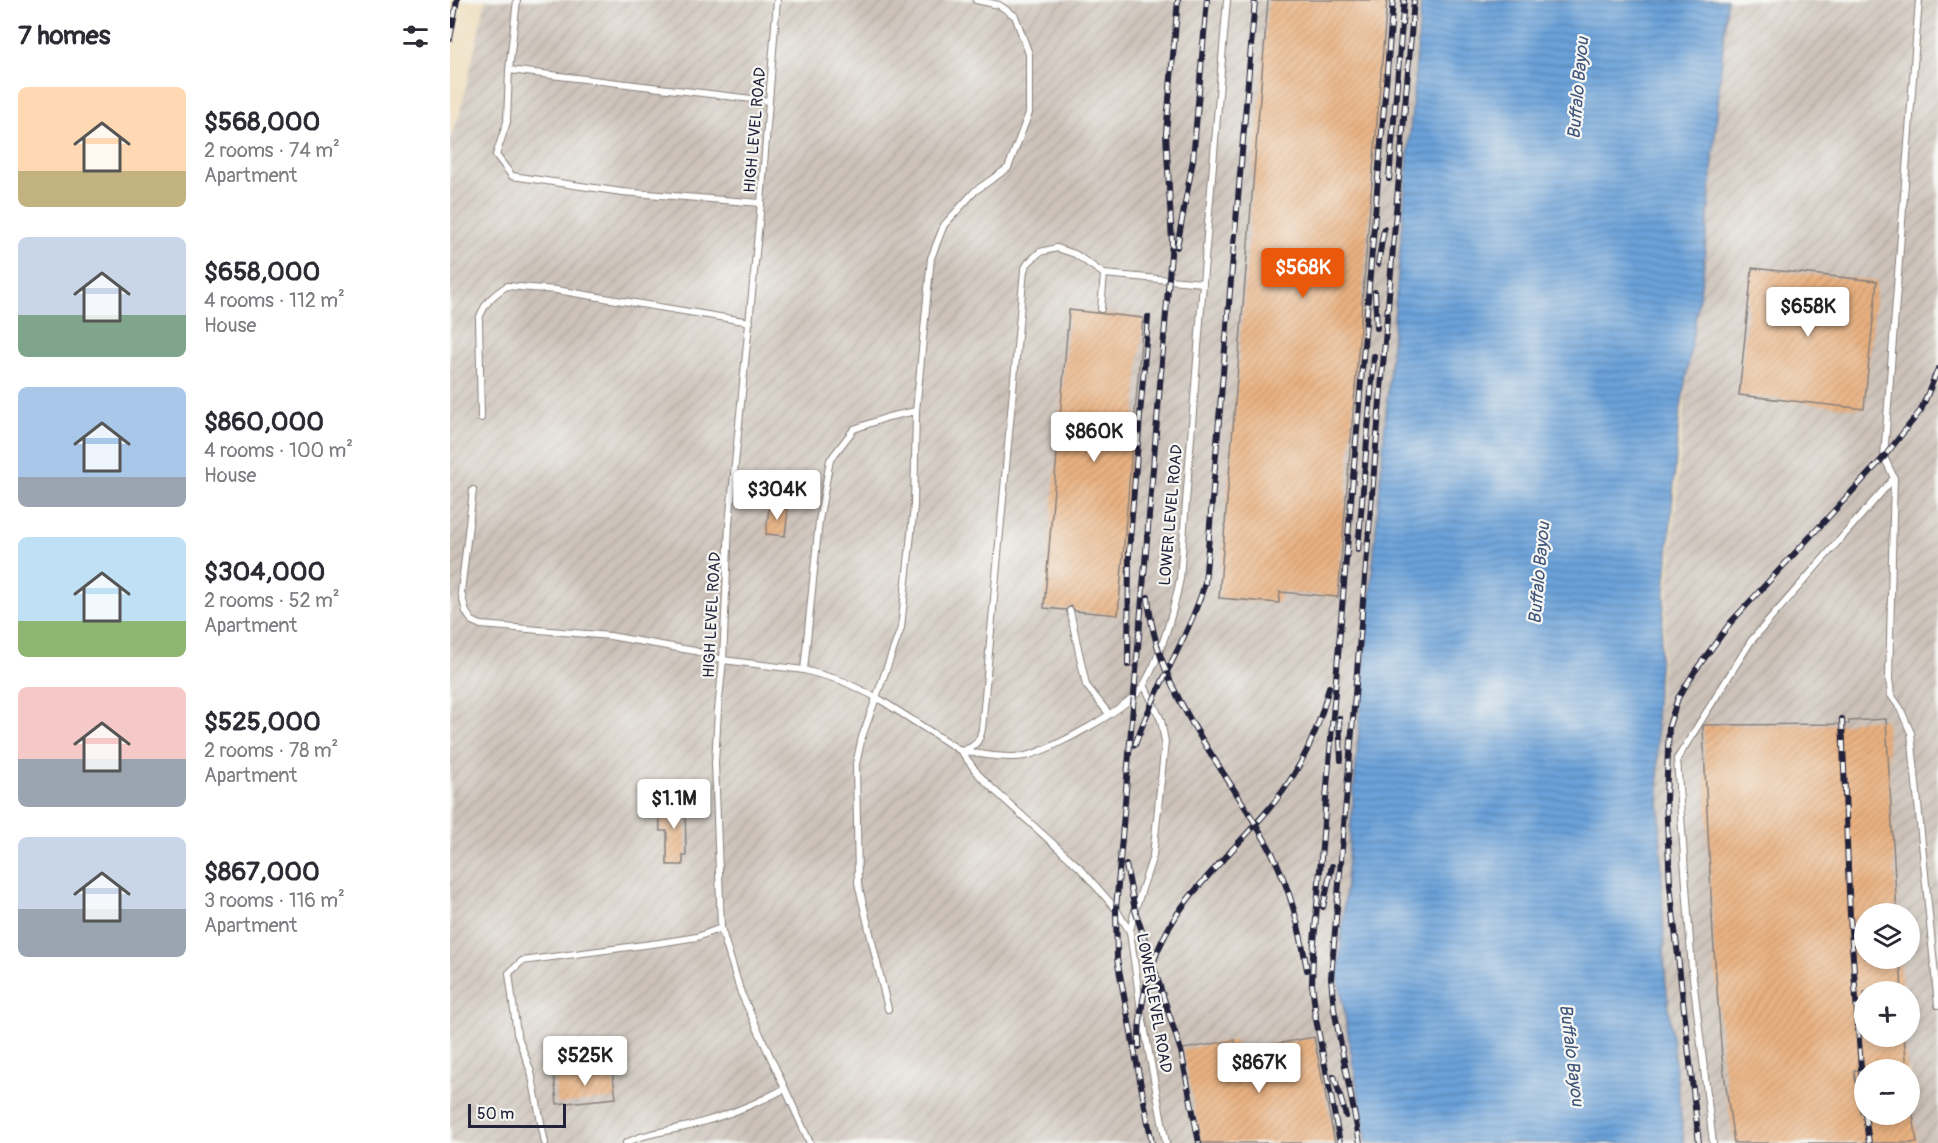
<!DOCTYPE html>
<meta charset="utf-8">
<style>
:root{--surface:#fff;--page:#f7f7f7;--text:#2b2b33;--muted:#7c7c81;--accent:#ea580c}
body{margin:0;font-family:Pangolin,sans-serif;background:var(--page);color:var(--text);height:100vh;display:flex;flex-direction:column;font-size:22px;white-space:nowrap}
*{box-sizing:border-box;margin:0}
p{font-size:20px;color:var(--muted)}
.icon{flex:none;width:33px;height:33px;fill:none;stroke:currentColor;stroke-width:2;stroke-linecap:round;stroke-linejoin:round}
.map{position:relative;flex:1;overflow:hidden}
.drawer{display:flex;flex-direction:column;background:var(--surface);width:450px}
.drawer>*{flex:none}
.tools{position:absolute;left:1404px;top:903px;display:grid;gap:12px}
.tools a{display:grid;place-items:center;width:66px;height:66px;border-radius:50%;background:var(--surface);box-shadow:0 3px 9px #0003;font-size:30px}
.scale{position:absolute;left:18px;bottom:15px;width:98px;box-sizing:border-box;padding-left:6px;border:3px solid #22223b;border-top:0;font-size:16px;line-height:21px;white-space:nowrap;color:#22223b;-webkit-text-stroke:4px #f6f6f2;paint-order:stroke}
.price{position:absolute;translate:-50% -51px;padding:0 14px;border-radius:6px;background:#fff;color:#222;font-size:20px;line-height:39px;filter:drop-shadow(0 2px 3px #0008)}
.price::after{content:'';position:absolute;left:50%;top:36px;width:18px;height:14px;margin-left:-9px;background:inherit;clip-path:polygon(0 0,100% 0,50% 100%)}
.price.active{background:var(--accent);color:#fff}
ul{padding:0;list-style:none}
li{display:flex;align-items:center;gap:18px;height:150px;padding:0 18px}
li span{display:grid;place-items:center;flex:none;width:168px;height:120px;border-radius:9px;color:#555}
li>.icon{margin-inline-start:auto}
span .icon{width:72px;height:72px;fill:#fffc;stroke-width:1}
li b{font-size:26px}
h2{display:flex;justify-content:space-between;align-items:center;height:72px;padding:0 18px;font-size:26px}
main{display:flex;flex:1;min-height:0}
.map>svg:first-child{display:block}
.industrial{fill:url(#industrial-furrows);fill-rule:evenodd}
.water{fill:url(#water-rules);stroke:#47628a;stroke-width:1.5}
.building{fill:url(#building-hatch)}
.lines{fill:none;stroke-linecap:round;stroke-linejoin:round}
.lane-casing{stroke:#88807c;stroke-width:8}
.lane{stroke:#fff;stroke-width:6}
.rail-casing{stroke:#22223b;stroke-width:6}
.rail{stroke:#f6f6f2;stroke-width:4;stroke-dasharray:11;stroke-linecap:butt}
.labels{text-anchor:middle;stroke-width:4.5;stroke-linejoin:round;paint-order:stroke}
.street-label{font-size:16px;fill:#22223b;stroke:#f6f6f2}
.water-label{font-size:18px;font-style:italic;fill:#40557a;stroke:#f6f6f2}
</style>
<main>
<section class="drawer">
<h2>7 homes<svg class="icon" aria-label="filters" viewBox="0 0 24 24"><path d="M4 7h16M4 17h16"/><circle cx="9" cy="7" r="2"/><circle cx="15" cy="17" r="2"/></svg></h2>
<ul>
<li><span style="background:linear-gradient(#ffd9b3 70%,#c2b280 0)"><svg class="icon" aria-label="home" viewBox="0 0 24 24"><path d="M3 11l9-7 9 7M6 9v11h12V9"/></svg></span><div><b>$568,000</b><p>2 rooms · 74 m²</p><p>Apartment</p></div></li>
<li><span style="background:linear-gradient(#c9d6e8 65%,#7fa58c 0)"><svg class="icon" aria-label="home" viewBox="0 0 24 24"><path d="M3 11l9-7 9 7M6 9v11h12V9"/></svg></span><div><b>$658,000</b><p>4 rooms · 112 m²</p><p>House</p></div></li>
<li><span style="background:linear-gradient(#a9c7e8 75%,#9aa5b1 0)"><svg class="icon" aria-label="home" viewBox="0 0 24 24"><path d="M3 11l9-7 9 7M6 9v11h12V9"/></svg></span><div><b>$860,000</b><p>4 rooms · 100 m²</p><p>House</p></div></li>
<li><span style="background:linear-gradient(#bfe0f5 70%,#8fb573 0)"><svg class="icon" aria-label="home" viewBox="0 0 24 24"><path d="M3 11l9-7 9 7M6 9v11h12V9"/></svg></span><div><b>$304,000</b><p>2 rooms · 52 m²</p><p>Apartment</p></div></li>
<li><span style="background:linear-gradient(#f6c9c9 60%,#9aa5b1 0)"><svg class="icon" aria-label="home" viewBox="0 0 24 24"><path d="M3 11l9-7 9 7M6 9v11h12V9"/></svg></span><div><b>$525,000</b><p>2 rooms · 78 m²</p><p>Apartment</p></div></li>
<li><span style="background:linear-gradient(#c9d6e8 60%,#9aa5b1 0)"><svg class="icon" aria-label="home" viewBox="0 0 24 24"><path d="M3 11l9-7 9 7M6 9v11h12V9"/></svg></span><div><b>$867,000</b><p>3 rooms · 116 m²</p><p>Apartment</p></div></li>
</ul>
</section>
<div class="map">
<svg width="1488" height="1143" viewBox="0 0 1488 1143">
<defs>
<pattern id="industrial-furrows" width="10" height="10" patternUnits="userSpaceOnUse" patternTransform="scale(1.5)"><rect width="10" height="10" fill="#ccc2b9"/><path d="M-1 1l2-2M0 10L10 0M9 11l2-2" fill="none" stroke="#afa6a0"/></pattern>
<pattern id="water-rules" width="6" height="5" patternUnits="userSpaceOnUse" patternTransform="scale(1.5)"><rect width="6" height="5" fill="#6ca2d9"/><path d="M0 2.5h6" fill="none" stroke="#5884b1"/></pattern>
<pattern id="building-hatch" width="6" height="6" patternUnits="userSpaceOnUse" patternTransform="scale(1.5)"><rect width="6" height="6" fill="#e9b180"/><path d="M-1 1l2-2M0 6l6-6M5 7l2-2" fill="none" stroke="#c89870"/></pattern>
</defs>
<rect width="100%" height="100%" fill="#f6f6f2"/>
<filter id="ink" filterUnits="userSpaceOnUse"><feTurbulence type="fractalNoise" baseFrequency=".0167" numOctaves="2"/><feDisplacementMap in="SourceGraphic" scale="12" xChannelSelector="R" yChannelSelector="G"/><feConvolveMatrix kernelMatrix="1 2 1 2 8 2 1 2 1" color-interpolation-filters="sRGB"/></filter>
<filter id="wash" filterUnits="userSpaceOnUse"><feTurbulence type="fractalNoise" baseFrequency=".008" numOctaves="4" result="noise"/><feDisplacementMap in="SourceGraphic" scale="24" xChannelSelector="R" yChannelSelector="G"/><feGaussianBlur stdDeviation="1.35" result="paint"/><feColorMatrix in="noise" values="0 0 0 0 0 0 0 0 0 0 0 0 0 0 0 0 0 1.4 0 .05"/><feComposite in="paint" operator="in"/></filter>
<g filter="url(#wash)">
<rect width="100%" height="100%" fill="#efdebe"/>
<g class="industrial">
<polygon points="36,0 969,0 888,976 919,1143 0,1143 0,140 10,113"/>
<path d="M1275 0H1488V1143H1235L1215 965 1206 731 1233 422ZM1414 914H1460V958H1414ZM1414 992H1460V1036H1414ZM1414 1070H1460V1114H1414Z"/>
</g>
<polygon class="water" points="971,0 1277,0 1253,273 1229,421 1206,706 1215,974 1234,1143 917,1143 888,976"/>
<g id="blocks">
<g class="building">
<polygon points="818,0 937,0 888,597 830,592 829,603 769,598"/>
<polygon points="1302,268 1427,281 1414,409 1289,395"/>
<polygon points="619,310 693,318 668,615 625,611 621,606 615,610 594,608"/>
<polygon points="319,507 338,509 335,536 316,534"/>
<polygon points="1436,719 1447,914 1414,914 1414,958 1450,958 1452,992 1414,992 1414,1036 1454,1036 1457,1070 1404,1070 1410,1114 1463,1114 1467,1143 1284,1143 1272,1058 1263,935 1253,727 1254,725 1399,724 1399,721"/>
<polygon points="209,801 235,801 236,856 233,856 233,865 217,865 217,831 210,831"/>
<polygon points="864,1037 885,1143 751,1143 733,1049 785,1040 787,1051"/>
<polygon points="162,1069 166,1098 107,1104 104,1075"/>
</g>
</g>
</g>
<g filter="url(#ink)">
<use href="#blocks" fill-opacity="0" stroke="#88807c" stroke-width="1.5"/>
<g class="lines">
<defs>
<g id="lane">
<polyline points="67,0 59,70 57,122 46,155 62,176 172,192 311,203"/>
<polyline points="327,0 311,203 279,524 273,660 268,710 265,763 271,928 291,993 360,1143"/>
<polyline points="1469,0 1434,457 1444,478 1439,678 1441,695 1450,708 1461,733 1488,1005"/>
<polyline points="59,70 319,101"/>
<polyline points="651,309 654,274"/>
<path d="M31 418 29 319C35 302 43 295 57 286L106 290 300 322"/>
<polyline points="23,490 11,592 16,612 22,621 31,625 160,636 245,651 273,660 354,670 390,680 426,697 511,751 528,774 543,789 630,868 666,909 680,932 691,1010 716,1143"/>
<polyline points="620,611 636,685 659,714"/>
<polyline points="354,670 369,521 380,460 404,429 438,417 466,411"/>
<path d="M514 750C526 746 530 740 532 729L574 270 578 263 590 252 607 248 625 254 654 274 753 283"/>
<path d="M511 751C531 754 554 759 575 756 601 751 683 706 695 683 712 652 723 613 730 579L753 283 777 0"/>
<polyline points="680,931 685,910 703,856 715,742 711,720 694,685"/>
<polyline points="438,1009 408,883 406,764 412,737 451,628 464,506 466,411 481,258 494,225 525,191 558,168 579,113 579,54 565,16 549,5 526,0"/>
<polyline points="95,1143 81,1072 67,1034 59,973 72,961 209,943 247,937 271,928"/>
<path d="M176 1143C195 1133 218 1131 239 1126 272 1117 303 1106 334 1089"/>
<polyline points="1263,1143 1242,970 1227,759 1301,641 1443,479"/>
</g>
</defs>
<use href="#lane" class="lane-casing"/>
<use href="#lane" class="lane"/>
<defs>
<g id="rail">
<polyline points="0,39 7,0"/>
<polyline points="939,179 954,0"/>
<polyline points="727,247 743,160 757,0"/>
<polyline points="928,264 934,229"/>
<polyline points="925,292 927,328"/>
<polyline points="908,550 924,356"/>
<path d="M698 597C706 696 778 769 822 853 841 891 850 929 857 970"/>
<polyline points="678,665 679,552 698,317"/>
<polyline points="889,718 891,760"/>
<polyline points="1392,719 1400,916 1414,1110"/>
<path d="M685 745C704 689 738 639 755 583L805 0"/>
<polyline points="676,865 685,910 731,1051 749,1143"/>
<polyline points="873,907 882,866"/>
<polyline points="864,1009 890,1143"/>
<polyline points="866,1016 862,984 863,954 943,0"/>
<path d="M689 1047C688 994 706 939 739 898 769 861 805 829 833 791 855 760 870 725 879 687"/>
<polyline points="884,1076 896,1116"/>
<polyline points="1415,1114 1419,1143"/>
<polyline points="702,1143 667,959 666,909 722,242 716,133 728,0"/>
<polyline points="910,1143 884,1009 881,978 964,0"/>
<polyline points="1249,1143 1220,885 1216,799 1219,726 1228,698 1245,671 1281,622 1434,457 1471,410 1488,369"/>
</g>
</defs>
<use href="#rail" class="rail-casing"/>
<use href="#rail" class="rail"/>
</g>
</g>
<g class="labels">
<g class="street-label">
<text transform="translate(304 130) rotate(-85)" y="6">HIGH LEVEL ROAD</text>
<text transform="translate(720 515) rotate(-85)" y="6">LOWER LEVEL ROAD</text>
<text transform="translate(261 615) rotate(-87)" y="6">HIGH LEVEL ROAD</text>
<text transform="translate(705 1003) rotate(80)" y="6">LOWER LEVEL ROAD</text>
</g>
<g class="water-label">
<text transform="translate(1128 88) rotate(-85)" y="6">Buffalo Bayou</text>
<text transform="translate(1089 573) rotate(-85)" y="6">Buffalo Bayou</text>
<text transform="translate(1122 1055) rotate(83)" y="6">Buffalo Bayou</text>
</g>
</g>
</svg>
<div class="tools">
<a><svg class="icon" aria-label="layers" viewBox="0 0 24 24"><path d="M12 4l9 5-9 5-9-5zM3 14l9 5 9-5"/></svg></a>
<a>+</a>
<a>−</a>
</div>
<div class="scale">50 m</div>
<b class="price active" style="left:853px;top:299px">$568K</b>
<b class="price" style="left:1358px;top:338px">$658K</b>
<b class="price" style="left:644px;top:463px">$860K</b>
<b class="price" style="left:327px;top:521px">$304K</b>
<b class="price" style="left:224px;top:830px">$1.1M</b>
<b class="price" style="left:135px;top:1087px">$525K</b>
<b class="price" style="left:809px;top:1094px">$867K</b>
</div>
</main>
